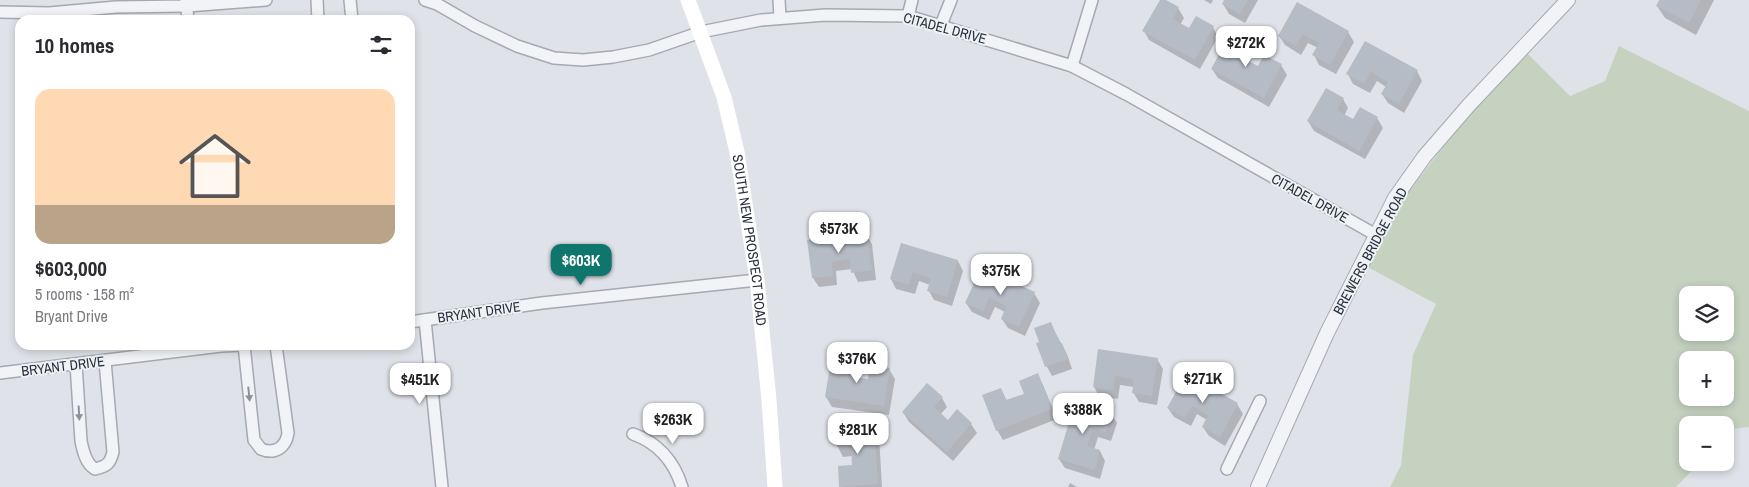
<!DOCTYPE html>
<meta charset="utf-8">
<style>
:root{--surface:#fff;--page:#f7f7f7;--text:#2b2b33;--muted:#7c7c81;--accent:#0f766e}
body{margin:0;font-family:"Archivo Narrow",sans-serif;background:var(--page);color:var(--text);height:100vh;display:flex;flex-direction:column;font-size:19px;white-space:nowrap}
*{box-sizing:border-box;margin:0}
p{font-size:16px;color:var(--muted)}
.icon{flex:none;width:28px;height:28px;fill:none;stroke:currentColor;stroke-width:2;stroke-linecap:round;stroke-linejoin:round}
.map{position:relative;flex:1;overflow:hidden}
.sheet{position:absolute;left:15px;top:15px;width:400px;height:335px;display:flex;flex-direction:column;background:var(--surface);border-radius:15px;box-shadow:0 2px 8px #0003}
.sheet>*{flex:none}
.fabs{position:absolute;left:1679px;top:286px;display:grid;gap:10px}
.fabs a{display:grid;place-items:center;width:55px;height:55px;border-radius:10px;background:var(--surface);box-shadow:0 2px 8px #0003;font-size:25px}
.price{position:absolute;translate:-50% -42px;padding:0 11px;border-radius:10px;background:#fff;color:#222;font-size:16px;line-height:32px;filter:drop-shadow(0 1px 2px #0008)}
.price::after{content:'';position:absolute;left:50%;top:30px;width:15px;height:11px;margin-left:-8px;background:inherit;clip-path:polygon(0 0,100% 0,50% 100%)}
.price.on{background:var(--accent);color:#fff}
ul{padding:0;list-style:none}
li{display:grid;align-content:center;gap:10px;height:265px;padding:0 20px}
li span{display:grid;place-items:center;height:155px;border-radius:15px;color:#555}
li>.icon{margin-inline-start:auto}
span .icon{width:90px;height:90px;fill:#fffc;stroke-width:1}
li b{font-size:21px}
h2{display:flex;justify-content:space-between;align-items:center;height:60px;padding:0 20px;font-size:21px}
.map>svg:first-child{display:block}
.green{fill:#c5d2c0;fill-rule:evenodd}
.shadow{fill:#0003}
.building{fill:#b6bcc5}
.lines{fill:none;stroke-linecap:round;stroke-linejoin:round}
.minor-casing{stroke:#a4a9b2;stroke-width:14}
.tertiary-casing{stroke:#a4a9b2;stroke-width:16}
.minor{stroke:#f2f3f6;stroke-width:11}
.tertiary{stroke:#f2f3f6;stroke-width:14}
.secondary{stroke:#fff;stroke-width:15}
.oneway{fill:#8d929a}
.labels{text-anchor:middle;stroke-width:4;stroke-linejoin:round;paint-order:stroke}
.street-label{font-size:14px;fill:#28303f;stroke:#eef1f5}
</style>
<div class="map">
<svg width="1749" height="487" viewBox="0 0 1749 487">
<rect width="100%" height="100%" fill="#dfe2e8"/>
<path class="green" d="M1619 46 1749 111V427L1731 429 1725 435V425H1688V462L1699 463 1676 487H1390L1401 465 1413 355 1436 304 1362 264 1377 232 1521 47 1570 96 1605 81ZM1688 295H1725V332H1688ZM1688 360H1725V398H1688Z"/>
<g class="shadow">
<polygon points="1161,0 1178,8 1184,18 1180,25 1190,30 1213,27 1218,37 1200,69 1149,40 1144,31"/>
<polygon points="1204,0 1213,0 1211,4"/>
<polygon points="1226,0 1258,0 1245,23 1229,14 1223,4"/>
<polygon points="1660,0 1714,0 1696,35 1665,18 1657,6"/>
<polygon points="1297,4 1348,32 1354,42 1336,74 1319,65 1314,55 1318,48 1308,43 1301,55 1285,45 1279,36"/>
<polygon points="1366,43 1417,71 1422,81 1404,113 1388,103 1382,94 1386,87 1377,81 1370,93 1353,84 1348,74"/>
<polygon points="1247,46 1252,56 1249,63 1258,68 1265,56 1281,65 1287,75 1269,107 1218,78 1212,69"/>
<polygon points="1343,99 1348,108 1344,116 1354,121 1377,118 1383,128 1365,159 1314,131 1308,121"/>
<polygon points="866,234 872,244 876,280 858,282 852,269 836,271 837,285 819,287 813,278 809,241"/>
<polygon points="902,244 958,261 963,271 952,306 934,300 929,291 930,285 919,281 915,294 896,289 891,279"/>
<polygon points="981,269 1034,293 1040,303 1025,336 1008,328 1002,319 1005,312 995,307 989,320 972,312 966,303"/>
<polygon points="1050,323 1067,354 1072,369 1052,376 1047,367 1038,343 1041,342"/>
<polygon points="1099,350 1157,359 1163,369 1157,405 1139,402 1133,392 1134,387 1120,385 1118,399 1099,396 1094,387"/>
<polygon points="850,364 856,373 855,378 869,380 889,369 895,379 889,415 832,407 826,397"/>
<polygon points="1038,375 1043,385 1057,419 1003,440 997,430 1001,389 1007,401 1026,394"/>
<polygon points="1186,376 1237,404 1243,414 1225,446 1209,436 1203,427 1207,420 1197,414 1191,426 1174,417 1168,408"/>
<polygon points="942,398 947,407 940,415 948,422 971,424 977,433 953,461 909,422 903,412"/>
<polygon points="1076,403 1111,414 1117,423 1111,441 1098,437 1094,450 1100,451 1105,461 1100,479 1065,468 1059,459"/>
<polygon points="873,426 879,435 882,487 841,487 853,466 852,456 843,457 838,447 837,428"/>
<polygon points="1070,483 1077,487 1068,487"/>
</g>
<g class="building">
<polygon points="1160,0 1166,0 1179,7 1173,19 1189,28 1196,16 1214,26 1195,60 1142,31"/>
<polygon points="1224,0 1248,0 1240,14 1222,4"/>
<polygon points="1659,0 1701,0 1689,23 1656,6"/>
<polygon points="1297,2 1349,31 1330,65 1312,55 1319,43 1303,34 1296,46 1278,36"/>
<polygon points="1230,35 1248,45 1241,57 1258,66 1264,55 1282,64 1264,98 1211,69"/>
<polygon points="1365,41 1418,70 1399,104 1381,94 1388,82 1371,72 1364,84 1346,74"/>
<polygon points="1326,88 1344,98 1337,110 1353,119 1360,107 1378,117 1359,151 1307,121"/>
<polygon points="867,233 872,270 851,273 850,259 831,262 833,276 812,278 807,240"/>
<polygon points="901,243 958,260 947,297 927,291 931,278 913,272 909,285 890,279"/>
<polygon points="981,268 1035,292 1019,327 1001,319 1006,306 989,298 983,311 965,303"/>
<polygon points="1051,322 1060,344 1062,343 1068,359 1045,367 1036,343 1039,342 1034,328"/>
<polygon points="1098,349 1158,358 1152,396 1132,393 1134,379 1115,376 1113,390 1093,387"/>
<polygon points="831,360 851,362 849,376 868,379 870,365 890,368 884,406 825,397"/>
<polygon points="1038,373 1052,409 996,431 982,395 1001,388 1006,400 1024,394 1019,381"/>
<polygon points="1186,374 1238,403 1220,437 1202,427 1208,415 1192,406 1185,418 1167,408"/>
<polygon points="927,383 943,397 934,407 948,420 957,409 972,423 947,452 902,412"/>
<polygon points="1075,402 1112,413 1106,432 1093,428 1087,446 1100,450 1095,470 1058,459"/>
<polygon points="874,424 878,484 839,487 838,466 852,465 851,446 837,447 835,427"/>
</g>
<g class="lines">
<defs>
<g id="minor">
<polyline points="186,0 188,20"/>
<polyline points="317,0 318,20"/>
<polyline points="350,0 352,20"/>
<polyline points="425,0 437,4 475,26 517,46 554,58 583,60 613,57 649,50 701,32 761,20 825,15 908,16 1072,66 1126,94 1376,235"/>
<polyline points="779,0 780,17"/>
<polyline points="0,12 49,13 116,7 187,6 266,0"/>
<polyline points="908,16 912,0"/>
<polyline points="941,25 951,0"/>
<polyline points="1072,66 1092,0"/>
<polyline points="425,320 442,487"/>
<polyline points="410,322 542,303 757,280"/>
<path d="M244 345 254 440 261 449C275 455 286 447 288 433L276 345"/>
<path d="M76 364 81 441C83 451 86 464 95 469 107 466 110 464 113 452L105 361"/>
<polyline points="0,373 221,346 245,345"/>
<path d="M633 434C658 443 674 461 682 487"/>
<polyline points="1227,469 1260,401"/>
</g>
<polyline id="tertiary" points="1258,487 1327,333 1395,198 1424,157 1469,105 1568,0"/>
</defs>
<use href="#minor" class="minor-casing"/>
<use href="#tertiary" class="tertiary-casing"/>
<use href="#minor" class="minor"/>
<use href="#tertiary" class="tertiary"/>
<path class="secondary" id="s1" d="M688 0 724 97 737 152 757 280 769 400 775 487"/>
</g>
<defs><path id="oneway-solid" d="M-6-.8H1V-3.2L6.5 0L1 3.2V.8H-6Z" transform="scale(1.25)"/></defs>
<g class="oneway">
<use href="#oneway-solid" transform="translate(249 394) rotate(84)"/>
<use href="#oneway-solid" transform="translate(79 413) rotate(87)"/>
</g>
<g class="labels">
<g class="street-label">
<text transform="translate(945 28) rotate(15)" y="5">CITADEL DRIVE</text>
<text transform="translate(1310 198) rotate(29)" y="5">CITADEL DRIVE</text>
<text dy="5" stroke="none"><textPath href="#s1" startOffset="249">SOUTH NEW PROSPECT ROAD</textPath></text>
<text transform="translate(1370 251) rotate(-62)" y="5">BREWERS BRIDGE ROAD</text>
<text transform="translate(479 312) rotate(-8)" y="5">BRYANT DRIVE</text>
<text transform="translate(63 366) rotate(-7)" y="5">BRYANT DRIVE</text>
</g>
</g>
</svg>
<div class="fabs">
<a><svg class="icon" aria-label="layers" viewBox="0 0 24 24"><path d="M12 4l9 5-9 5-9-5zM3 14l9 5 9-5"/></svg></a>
<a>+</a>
<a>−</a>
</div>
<b class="price" style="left:1246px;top:68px">$272K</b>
<b class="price" style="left:839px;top:254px">$573K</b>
<b class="price on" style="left:581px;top:286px">$603K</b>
<b class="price" style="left:1001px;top:296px">$375K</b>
<b class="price" style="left:857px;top:384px">$376K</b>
<b class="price" style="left:1203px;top:404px">$271K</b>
<b class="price" style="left:420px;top:405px">$451K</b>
<b class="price" style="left:1083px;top:435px">$388K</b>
<b class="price" style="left:673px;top:445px">$263K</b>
<b class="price" style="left:858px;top:455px">$281K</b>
<section class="sheet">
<h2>10 homes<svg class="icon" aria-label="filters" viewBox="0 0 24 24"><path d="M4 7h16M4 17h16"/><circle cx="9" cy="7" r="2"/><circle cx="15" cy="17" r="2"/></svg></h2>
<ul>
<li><span style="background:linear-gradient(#ffd9b3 75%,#b9a48a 0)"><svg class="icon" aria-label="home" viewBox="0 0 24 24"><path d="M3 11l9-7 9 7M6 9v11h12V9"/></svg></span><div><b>$603,000</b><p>5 rooms · 158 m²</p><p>Bryant Drive</p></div></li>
</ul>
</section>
</div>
